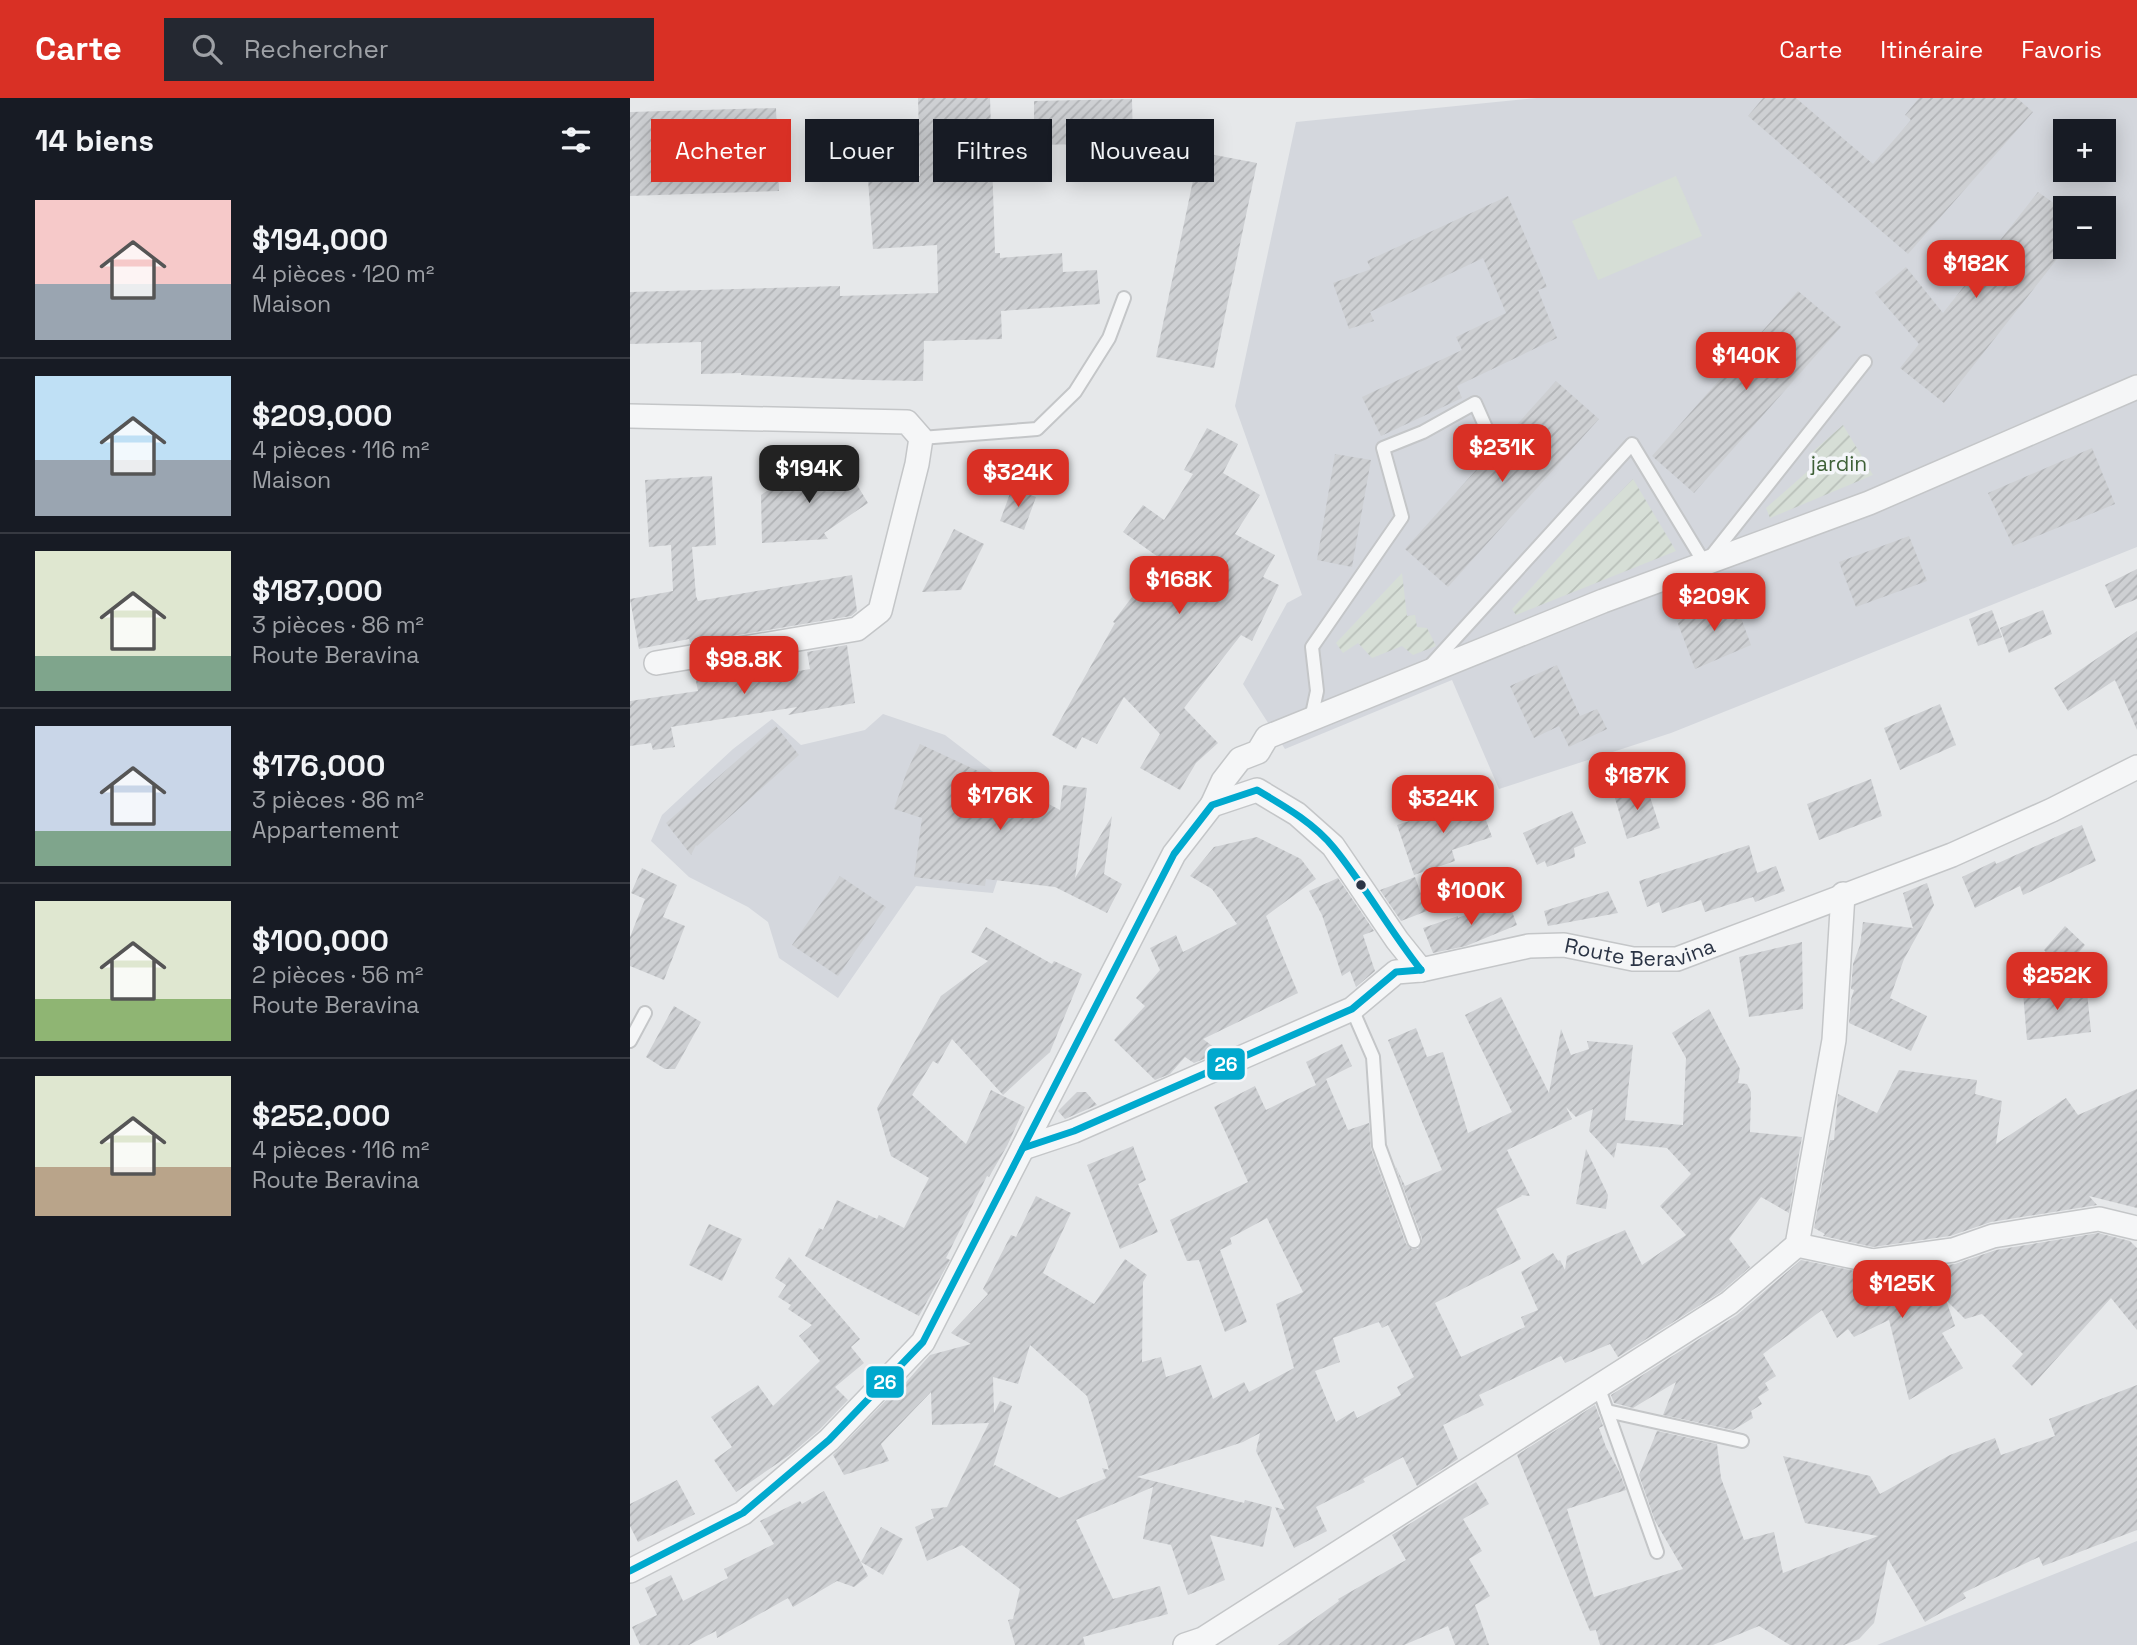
<!DOCTYPE html>
<html lang="fr">
<meta charset="utf-8">
<style>
:root{--surface:#171b24;--page:#242831;--text:#f1f3f6;--muted:#9ea1a6;--line:#363941;--accent:#d93025}
body{margin:0;font-family:"Space Grotesk",sans-serif;background:var(--page);color:var(--text);height:100vh;display:flex;flex-direction:column;font-size:26px;white-space:nowrap}
*{box-sizing:border-box;margin:0}
p{font-size:23px;color:var(--muted)}
.icon{flex:none;width:38px;height:38px;fill:none;stroke:currentColor;stroke-width:2;stroke-linecap:round;stroke-linejoin:round}
.map{position:relative;flex:1;overflow:hidden}
.details{display:flex;flex-direction:column;background:var(--surface);width:630px}
.details>*{flex:none}
.guide{position:absolute;left:21px;top:21px;width:665px;height:63px;display:flex;gap:14px}
.buttons{position:absolute;left:1423px;top:21px;display:grid;gap:14px}
.buttons a{display:grid;place-items:center;width:63px;height:63px;border-radius:0px;background:var(--surface);box-shadow:0 4px 18px #0003;font-size:35px}
.price{position:absolute;translate:-50% -60px;padding:0 16px;border-radius:14px;background:var(--accent);color:#fff;font-size:23px;line-height:46px;filter:drop-shadow(0 2px 4px #0008)}
.price::after{content:'';position:absolute;left:50%;top:42px;width:21px;height:16px;margin-left:-10px;background:inherit;clip-path:polygon(0 0,100% 0,50% 100%)}
.price.active{background:#222;color:#fff}
ul{padding:0;list-style:none}
li{display:flex;align-items:center;gap:21px;height:175px;padding:0 35px}
li+li{border-top:2px solid var(--line)}
li span{display:grid;place-items:center;flex:none;width:196px;height:140px;border-radius:0px;color:#555}
li>.icon{margin-inline-start:auto}
span .icon{width:84px;height:84px;fill:#fffc;stroke-width:1}
li b{font-size:30px}
h2{display:flex;justify-content:space-between;align-items:center;height:84px;padding:0 35px;font-size:30px}
.pill{padding:0 24px;border-radius:0px;background:var(--surface);box-shadow:0 4px 18px #0003;font-size:24px;line-height:63px}
.pill.active{background:var(--accent);color:#fff}
header{display:flex;align-items:center;gap:42px;box-sizing:border-box;height:98px;padding:0 35px;background:var(--accent);color:#fff}
header strong{font-size:33px}
nav{display:flex;gap:38px;margin-inline-start:auto;font-size:24px}
.search{width:490px;height:63px;background:var(--page);display:flex;align-items:center;gap:18px;box-sizing:border-box;padding:0 24px;border-radius:0px;color:var(--muted);font-size:26px}
main{display:flex;flex:1;min-height:0}
.map>svg:first-child{display:block}
.built{fill:#d4d7dd;fill-rule:evenodd}
.garden{fill:url(#garden-furrows)}
.pitch{fill:#d6ded6}
.building{fill:url(#building-hatch);fill-rule:evenodd}
.lines{fill:none;stroke-linecap:round;stroke-linejoin:round}
.lane-casing{stroke:#c4c6c8;stroke-width:16}
.street-casing{stroke:#c4c6c8;stroke-width:26}
.lane{stroke:#f5f6f7;stroke-width:12}
.street{stroke:#f5f6f7;stroke-width:23}
.bus-1-casing{stroke:#f4f6f9;stroke-width:12}
.bus-1{stroke:#00a9ce;stroke-width:7}
.bus-dot{fill:#2b3445;stroke:#f4f6f9;stroke-width:2.5}
.labels{text-anchor:middle;stroke-width:7;stroke-linejoin:round;paint-order:stroke}
.park-label{font-size:21px;fill:#3f6138;stroke:#f4f6f9}
.street-label{font-size:21px;fill:#2b3445;stroke:#f4f6f9}
.line-badge{stroke:#f4f6f9;stroke-width:2.5}
.badge-label{font-size:19px;text-anchor:middle;font-weight:bold;fill:#fff}
</style>
<header>
<strong>Carte</strong>
<div class="search"><svg class="icon" aria-label="search" viewBox="0 0 24 24"><circle cx="10" cy="10" r="6"/><path d="M15 15l6 6"/></svg>Rechercher</div>
<nav><a>Carte</a><a>Itinéraire</a><a>Favoris</a></nav>
</header>
<main>
<section class="details">
<h2>14 biens<svg class="icon" aria-label="filters" viewBox="0 0 24 24"><path d="M4 7h16M4 17h16"/><circle cx="9" cy="7" r="2"/><circle cx="15" cy="17" r="2"/></svg></h2>
<ul>
<li><span style="background:linear-gradient(#f6c9c9 60%,#9aa5b1 0)"><svg class="icon" aria-label="home" viewBox="0 0 24 24"><path d="M3 11l9-7 9 7M6 9v11h12V9"/></svg></span><div><b>$194,000</b><p>4 pièces · 120 m²</p><p>Maison</p></div></li>
<li><span style="background:linear-gradient(#bfe0f5 60%,#9aa5b1 0)"><svg class="icon" aria-label="home" viewBox="0 0 24 24"><path d="M3 11l9-7 9 7M6 9v11h12V9"/></svg></span><div><b>$209,000</b><p>4 pièces · 116 m²</p><p>Maison</p></div></li>
<li><span style="background:linear-gradient(#dfe7d0 75%,#7fa58c 0)"><svg class="icon" aria-label="home" viewBox="0 0 24 24"><path d="M3 11l9-7 9 7M6 9v11h12V9"/></svg></span><div><b>$187,000</b><p>3 pièces · 86 m²</p><p>Route Beravina</p></div></li>
<li><span style="background:linear-gradient(#c9d6e8 75%,#7fa58c 0)"><svg class="icon" aria-label="home" viewBox="0 0 24 24"><path d="M3 11l9-7 9 7M6 9v11h12V9"/></svg></span><div><b>$176,000</b><p>3 pièces · 86 m²</p><p>Appartement</p></div></li>
<li><span style="background:linear-gradient(#dfe7d0 70%,#8fb573 0)"><svg class="icon" aria-label="home" viewBox="0 0 24 24"><path d="M3 11l9-7 9 7M6 9v11h12V9"/></svg></span><div><b>$100,000</b><p>2 pièces · 56 m²</p><p>Route Beravina</p></div></li>
<li><span style="background:linear-gradient(#dfe7d0 65%,#b9a48a 0)"><svg class="icon" aria-label="home" viewBox="0 0 24 24"><path d="M3 11l9-7 9 7M6 9v11h12V9"/></svg></span><div><b>$252,000</b><p>4 pièces · 116 m²</p><p>Route Beravina</p></div></li>
</ul>
</section>
<div class="map">
<svg width="1507" height="1547" viewBox="0 0 1507 1547">
<defs>
<pattern id="garden-furrows" width="10" height="10" patternUnits="userSpaceOnUse" patternTransform="scale(1.75)"><rect width="10" height="10" fill="#d6ded6"/><path d="M-1 1l2-2M0 10L10 0M9 11l2-2" fill="none" stroke="#b8bfb9"/></pattern>
<pattern id="building-hatch" width="6" height="6" patternUnits="userSpaceOnUse" patternTransform="scale(1.75)"><rect width="6" height="6" fill="#ced0d3"/><path d="M-1 1l2-2M0 6l6-6M5 7l2-2" fill="none" stroke="#b1b3b6"/></pattern>
</defs>
<rect width="100%" height="100%" fill="#e6e8ea"/>
<g class="built">
<path d="M907 0H1507V449L1041 635 869 691 822 582 655 651 613 586 657 505 672 497 605 308 666 24ZM1435 33H1474V72H1435ZM1435 110H1474V149H1435Z"/>
<polygon points="253,616 315,637 371,680 360,713 370,774 363,795 286,788 208,900 149,860 138,824 118,809 59,779 21,743 32,717 103,651 142,621 171,647 235,632"/>
<polygon points="1507,1443 1507,1547 1247,1547"/>
</g>
<g class="garden">
<polygon points="1213,327 1243,377 1140,420 1136,410 1186,366 1179,357"/>
<polygon points="1003,381 1046,453 886,517 882,511 957,428"/>
<polygon points="772,475 777,518 785,517 787,529 797,530 806,548 783,557 772,548 742,560 728,545 713,555 706,545"/>
</g>
<polygon class="pitch" points="1046,78 1072,138 968,182 942,123"/>
<g class="building">
<polygon points="288,0 360,0 365,155 370,155 370,160 432,155 433,174 467,172 470,206 371,213 372,241 294,243 293,283 235,282 111,277 111,275 71,276 71,244 0,246 0,194 210,188 210,198 308,195 307,147 243,151 238,81 290,78"/>
<polygon points="1133,0 1166,0 1243,66 1281,22 1275,17 1289,0 1387,0 1403,14 1278,156 1118,18"/>
<polygon points="502,1 503,45 404,47 404,3"/>
<polygon points="146,10 149,93 0,98 0,14"/>
<polygon points="569,54 627,65 584,270 526,259"/>
<polygon points="1408,94 1435,113 1435,151 1314,305 1270,270 1289,246 1245,195 1276,169 1313,215"/>
<polygon points="878,98 917,189 908,192 927,240 827,288 832,300 751,338 732,299 832,252 826,239 876,215 853,160 740,214 744,223 719,231 703,185 741,171 737,163"/>
<polygon points="1168,193 1211,229 1064,395 1022,358"/>
<polygon points="926,283 969,321 818,489 775,451"/>
<polygon points="577,330 608,346 593,375 630,397 605,436 645,457 633,479 649,487 622,543 611,537 554,610 588,645 566,665 550,692 510,670 530,636 494,599 467,646 452,639 446,651 422,637 485,525 483,524 531,461 493,434 513,407 534,422 563,376 554,372"/>
<polygon points="1462,350 1485,406 1383,448 1358,395"/>
<polygon points="705,356 741,362 722,469 687,462"/>
<polygon points="186,361 197,379 215,367 238,405 194,435 198,441 132,445 131,397"/>
<polygon points="82,378 86,447 62,449 66,498 68,503 222,477 227,513 221,518 60,545 59,541 9,551 0,501 43,493 41,447 19,449 15,382"/>
<polygon points="382,390 406,399 394,432 370,423"/>
<polygon points="324,431 354,446 331,492 292,494"/>
<polygon points="1279,438 1297,483 1226,509 1209,464"/>
<polygon points="1507,471 1507,501 1485,510 1475,487"/>
<polygon points="1103,498 1121,547 1065,571 1047,523"/>
<polygon points="1362,512 1372,539 1348,548 1339,521"/>
<polygon points="1413,512 1422,536 1379,555 1370,530"/>
<polygon points="1507,533 1507,632 1485,582 1438,613 1424,590"/>
<polygon points="217,547 225,605 158,617 167,609 41,629 45,649 23,652 21,645 0,648 0,603 68,593 64,573 132,561 135,579 180,571 177,554"/>
<polygon points="927,567 950,618 967,611 977,631 939,649 929,628 904,640 880,588"/>
<polygon points="1310,606 1326,647 1270,672 1254,630"/>
<polygon points="146,628 169,657 67,748 66,747 61,757 36,725"/>
<polygon points="290,646 376,686 377,684 430,712 433,687 457,690 445,780 482,718 474,776 492,786 477,815 425,789 356,781 355,788 284,779 292,720 264,711 277,673"/>
<polygon points="1241,681 1252,718 1189,742 1177,706"/>
<polygon points="1016,686 1030,730 997,741 984,697"/>
<polygon points="848,700 862,739 822,752 825,763 784,777 767,727"/>
<polygon points="942,713 956,745 944,750 945,759 917,769 915,763 907,767 893,735"/>
<polygon points="1452,727 1466,763 1393,797 1390,788 1345,810 1332,779 1365,763 1366,766"/>
<polygon points="627,739 671,761 686,781 636,818 668,895 573,941 589,953 588,955 564,965 555,959 540,976 525,982 484,942 515,908 506,900 530,872 520,850 546,837 553,854 607,826 582,791 560,778 584,749"/>
<polygon points="1119,747 1127,775 1146,768 1155,793 1125,804 1123,799 1075,814 1071,802 1032,815 1029,804 1017,809 1009,783"/>
<polygon points="12,770 47,787 33,819 55,828 34,882 0,868 0,839 15,801 1,795"/>
<polygon points="210,778 256,809 208,878 162,847"/>
<polygon points="785,779 797,813 771,823 750,792"/>
<polygon points="708,780 744,833 733,837 745,873 726,889 720,873 712,878 692,817 679,793"/>
<polygon points="1297,785 1304,807 1274,861 1260,900 1297,918 1281,953 1219,925 1221,901 1224,892 1221,891 1223,866 1230,847 1233,824 1283,830 1273,795"/>
<polygon points="978,793 988,815 918,828 914,813"/>
<polygon points="877,800 887,827 836,848 803,855 793,830 828,818 828,820"/>
<polygon points="1435,828 1455,847 1433,873 1414,852"/>
<polygon points="356,829 422,866 424,863 452,876 420,954 373,997 322,941 308,966 303,963 282,997 336,1046 361,992 395,1009 377,1048 359,1079 357,1078 316,1160 320,1162 289,1218 175,1158 189,1130 193,1132 207,1102 247,1121 249,1117 274,1130 299,1080 261,1058 247,1010 311,898 358,863 341,854"/>
<polygon points="1172,844 1173,911 1119,919 1109,859"/>
<polygon points="1456,884 1461,934 1397,942 1393,895"/>
<path d="M871 899 919 995 931 931 941 957 959 951 957 943 1003 947 995 1022 1053 1027 1056 960 1042 935 1079 911 1110 971 1108 985 1117 986 1121 994 1120 1034 1172 1039 1159 1115 1131 1099 1099 1141 1120 1169 1091 1194 988 1259 980 1246 935 1265 931 1258 849 1297 854 1307 813 1327 828 1361 787 1388 773 1359 733 1381 735 1384 686 1409 697 1433 664 1450 645 1409 655 1412 626 1353 630 1335 613 1344 507 1379 614 1405 615 1402 642 1409 633 1449 580 1437 595 1482 558 1497 541 1447 513 1441 523 1389 446 1422 483 1501 530 1488 538 1516 453 1539 455 1547H385L378 1522 383 1521 390 1491 332 1447 297 1463 285 1429 304 1420 301 1411 317 1409 359 1325 302 1327 301 1294 251 1346 259 1363 214 1377 203 1357 267 1291H270L300 1257 341 1246 321 1235 358 1196 353 1191 381 1137 386 1139 406 1098 441 1115 413 1175 464 1206 495 1161 517 1177 513 1184 512 1264 531 1259 536 1279 571 1267 583 1301 614 1284 619 1294 664 1270 646 1206 673 1194 637 1120 600 1140 602 1146 590 1152 617 1224 595 1234 569 1162 557 1163 540 1122 618 1084 584 1009 625 988 636 1012 686 987 676 964 712 946 722 968 696 981 718 1032 739 1025 741 1051 776 1146 782 1151H788L792 1145V1140L765 1067 775 1088 812 1072 758 942 786 930 797 959 813 954 838 1035 882 1014 835 917ZM936 1009 946 1019 963 1011 959 1033 984 1060 987 1045 1037 1050 1061 1076 1030 1108 1056 1137 1012 1167 995 1132 937 1158 935 1172 930 1162 928 1163 923 1155 891 1174 908 1212 891 1219 895 1229 831 1259 805 1205 891 1161 866 1111 892 1098 891 1097 900 1098 877 1052 942 1021ZM749 1224 752 1230 758 1227 784 1279 767 1289 771 1297 727 1320 724 1313 706 1324 685 1273 710 1264 703 1240ZM400 1247 457 1298 479 1372 472 1370 476 1380 429 1400 365 1367 363 1369 382 1308 370 1303 364 1315 363 1279 388 1286Z"/>
<polygon points="44,908 71,924 45,971 35,971 16,959"/>
<polygon points="1269,972 1347,982 1345,996 1372,1003 1366,1046 1436,1000 1448,1017 1507,991 1507,1110 1459,1098 1467,1107 1361,1124 1320,1138 1243,1149 1193,1138 1195,1136 1184,1130 1200,1042 1204,1042 1208,996 1247,1015"/>
<polygon points="447,994 456,994 467,1007 435,1021 428,1013"/>
<polygon points="503,1048 516,1082 508,1086 528,1134 490,1151 457,1067"/>
<polygon points="956,1051 978,1097 976,1111 946,1106"/>
<polygon points="79,1126 112,1141 92,1183 59,1167"/>
<polygon points="1468,1135 1500,1143 1507,1150 1507,1232 1481,1200 1402,1288 1382,1268 1393,1256 1352,1216 1335,1221 1316,1202 1325,1228 1312,1235 1333,1270 1279,1302 1259,1222 1224,1239 1218,1231 1207,1240 1192,1212 1133,1256 1146,1278 1135,1285 1139,1292 1128,1299 1132,1306 1121,1313 1123,1320 1103,1332 1033,1317 1046,1284 1003,1310 984,1305 981,1297 1107,1217 1171,1162 1245,1177 1325,1166 1366,1152"/>
<polygon points="159,1159 230,1241 221,1249 234,1265 205,1289 218,1302 189,1332 161,1356 106,1394 84,1362 102,1349 81,1319 128,1287 143,1308 190,1263 169,1238 182,1227 158,1211 161,1207 148,1199 156,1187 145,1180"/>
<polygon points="1507,1287 1507,1432 1413,1468 1409,1459 1333,1495 1336,1500 1295,1524 1258,1461 1244,1525 1229,1541 1214,1547 1160,1547 1129,1528 1083,1547 970,1547 966,1532 960,1533 887,1357 965,1307 973,1328 969,1330 976,1349 989,1373 996,1392 937,1411 964,1499 1053,1471 1025,1423 1009,1377 1027,1333 1087,1346 1091,1380 1114,1442 1144,1434 1153,1475 1248,1438 1175,1425 1153,1358 1240,1378 1250,1396 1320,1357 1365,1340 1371,1357 1425,1338 1419,1321"/>
<polygon points="47,1382 65,1416 8,1444 0,1428 0,1406"/>
<polygon points="846,1384 859,1406 833,1421 852,1453 839,1461 860,1498 845,1507 859,1547 825,1547 818,1528 774,1547 648,1547 709,1503 708,1501 776,1462 762,1437"/>
<polygon points="194,1393 238,1478 224,1489 207,1483 163,1509 158,1500 87,1540 86,1533 59,1547 10,1547 2,1529 27,1517 15,1490 41,1477 53,1503 98,1480 94,1471 144,1446 130,1423 170,1403 172,1406"/>
<polygon points="251,1429 273,1441 253,1477 231,1464"/>
</g>
<g class="lines">
<defs>
<g id="lane">
<polyline points="291,340 407,331 445,294 479,240 494,200"/>
<polyline points="800,568 1002,346 1075,466 1235,264"/>
<polyline points="681,621 687,593 682,549 772,419 753,350 793,334 845,305 861,341"/>
<polyline points="722,911 743,959 749,1048 784,1143"/>
<polyline points="0,943 15,915"/>
<polyline points="968,1288 1027,1454"/>
<polyline points="977,1313 1112,1343"/>
</g>
<g id="street">
<polyline points="0,318 277,324 291,340 287,366 250,513 227,531 26,565"/>
<polyline points="582,707 593,683 610,661 628,654 637,639 973,503 1239,405 1507,289"/>
<path id="s1" d="M393 1050 444 1033 722 911 766 874 791 872 899 848 934 847 1003 861H1047L1322 757 1422 712 1507 669"/>
<polyline points="1167,1147 1243,1163 1323,1152 1363,1138 1469,1121 1507,1130"/>
<polyline points="0,1473 113,1415 199,1342 293,1244 544,756 582,707 627,692 667,716 703,748 767,842 791,872"/>
<polyline points="555,1547 573,1541 1099,1205 1167,1147 1204,942 1213,796"/>
</g>
</defs>
<use href="#lane" class="lane-casing"/>
<use href="#street" class="street-casing"/>
<use href="#lane" class="lane"/>
<use href="#street" class="street"/>
<defs>
<g id="bus-1">
<polyline points="393,1050 444,1033 722,911 766,874 791,872"/>
<path d="M0 1473 113 1415 199 1342 293 1244 544 756 582 707 627 692C654 708 684 725 704 750 735 788 760 833 791 872"/>
</g>
</defs>
<use href="#bus-1" class="bus-1-casing"/>
<use href="#bus-1" class="bus-1"/>
</g>
<circle class="bus-dot" cx="731" cy="787" r="6"/>
<g class="labels">
<g class="park-label">
<text x="1209" y="373">jardin</text>
</g>
<g class="street-label">
<text dy="7" stroke="none"><textPath href="#s1" startOffset="663">Route Beravina</textPath></text>
</g>
</g>
<g class="line-badge">
<rect x="576" y="949" width="40" height="34" rx="7" fill="#00a9ce"/>
<rect x="235" y="1267" width="40" height="34" rx="7" fill="#00a9ce"/>
</g>
<g class="badge-label">
<text x="596" y="973">26</text>
<text x="255" y="1291">26</text>
</g>
</svg>
<div class="buttons">
<a>+</a>
<a>−</a>
</div>
<b class="price" style="left:1346px;top:202px">$182K</b>
<b class="price" style="left:1116px;top:294px">$140K</b>
<b class="price" style="left:872px;top:386px">$231K</b>
<b class="price active" style="left:179px;top:407px">$194K</b>
<b class="price" style="left:388px;top:411px">$324K</b>
<b class="price" style="left:549px;top:518px">$168K</b>
<b class="price" style="left:1084px;top:535px">$209K</b>
<b class="price" style="left:114px;top:598px">$98.8K</b>
<b class="price" style="left:1007px;top:714px">$187K</b>
<b class="price" style="left:370px;top:734px">$176K</b>
<b class="price" style="left:813px;top:737px">$324K</b>
<b class="price" style="left:841px;top:829px">$100K</b>
<b class="price" style="left:1427px;top:914px">$252K</b>
<b class="price" style="left:1272px;top:1222px">$125K</b>
<div class="guide">
<a class="pill active">Acheter</a>
<a class="pill">Louer</a>
<a class="pill">Filtres</a>
<a class="pill">Nouveau</a>
</div>
</div>
</main>
